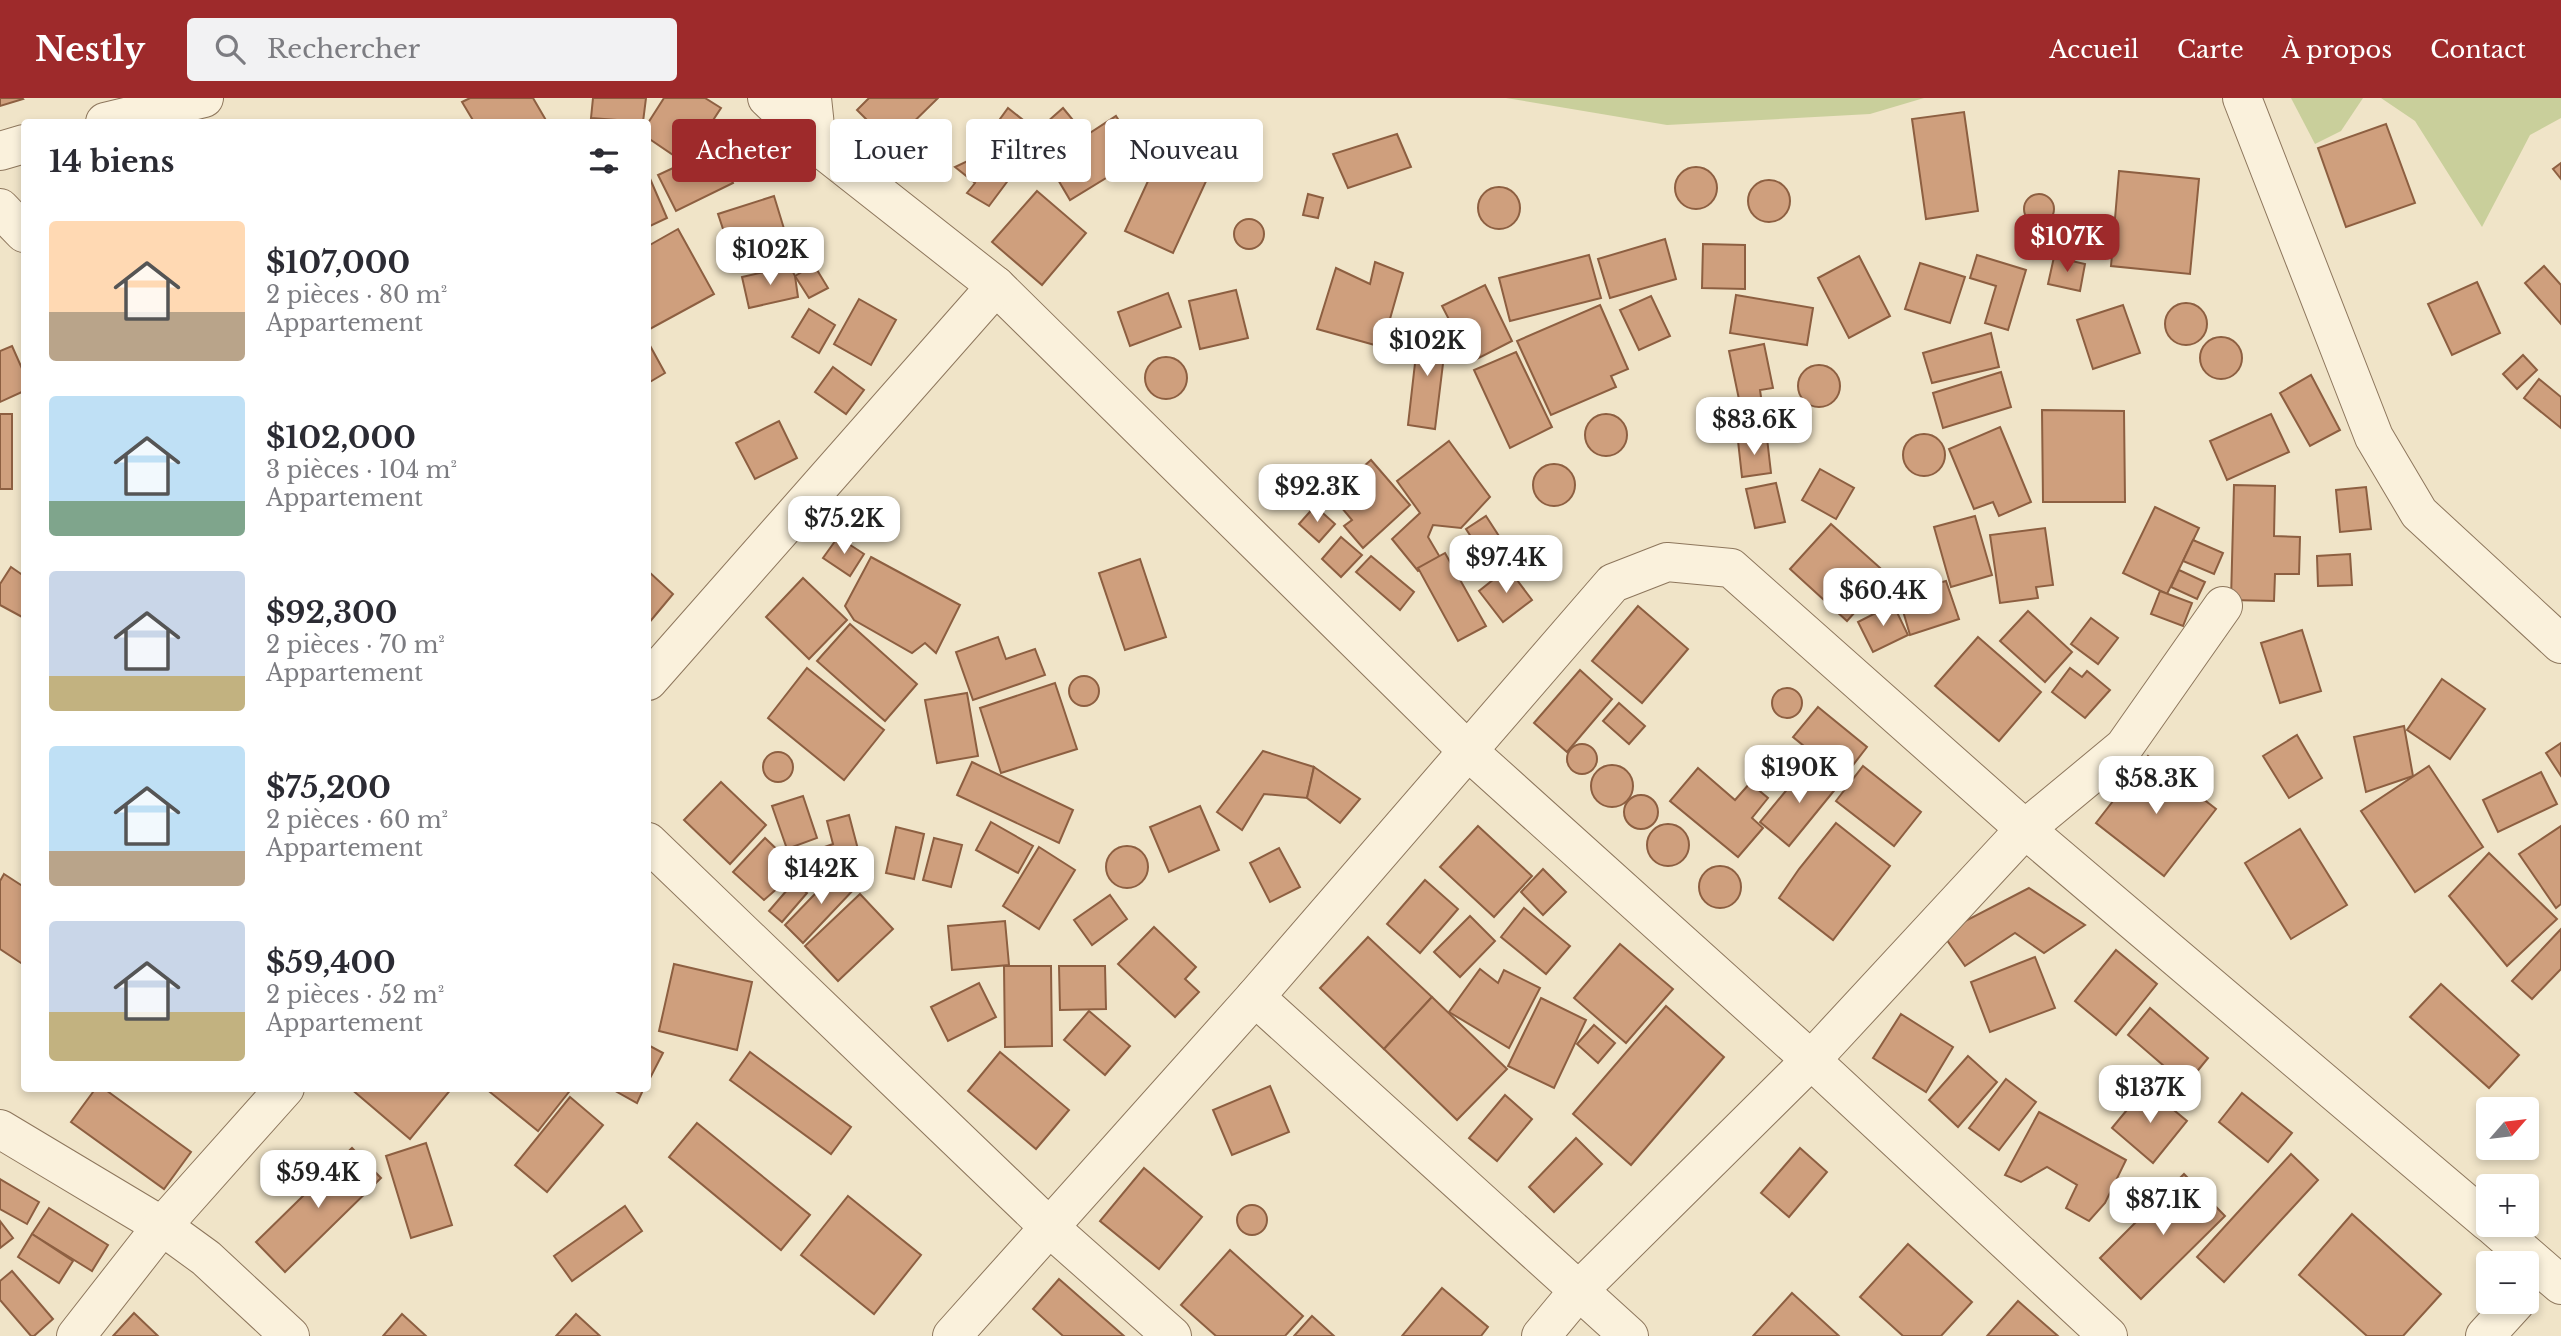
<!DOCTYPE html>
<html lang="fr">
<meta charset="utf-8">
<style>
:root{--surface:#fff;--page:#f2f2f3;--text:#2b2b33;--muted:#7c7c81;--accent:#9e2a2b}
body{margin:0;font-family:"Libre Baskerville",serif;background:var(--page);color:var(--text);height:100vh;display:flex;flex-direction:column;font-size:26px;white-space:nowrap}
*{box-sizing:border-box;margin:0}
p{font-size:23px;color:var(--muted)}
.icon{flex:none;width:38px;height:38px;fill:none;stroke:currentColor;stroke-width:2;stroke-linecap:round;stroke-linejoin:round}
.map{position:relative;flex:1;overflow:hidden}
.sheet{position:absolute;left:21px;top:21px;width:630px;height:973px;display:flex;flex-direction:column;background:var(--surface);border-radius:7px;box-shadow:0 4px 10px #0003}
.sheet>*{flex:none}
.top-card{position:absolute;left:672px;top:21px;width:665px;height:63px;display:flex;gap:14px}
.needle{width:46px;rotate:62deg}
.fabs{position:absolute;left:2476px;top:999px;display:grid;gap:14px}
.fabs a{display:grid;place-items:center;width:63px;height:63px;border-radius:7px;background:var(--surface);box-shadow:0 4px 10px #0003;font-size:35px}
.price{position:absolute;translate:-50% -60px;padding:0 16px;border-radius:14px;background:#fff;color:#222;font-size:23px;line-height:46px;filter:drop-shadow(0 2px 4px #0008)}
.price::after{content:'';position:absolute;left:50%;top:42px;width:21px;height:16px;margin-left:-10px;background:inherit;clip-path:polygon(0 0,100% 0,50% 100%)}
.price.on{background:var(--accent);color:#fff}
ul{padding:0;list-style:none}
li{display:flex;align-items:center;gap:21px;height:175px;padding:0 28px}
li span{display:grid;place-items:center;flex:none;width:196px;height:140px;border-radius:7px;color:#555}
li>.icon{margin-inline-start:auto}
span .icon{width:84px;height:84px;fill:#fffc;stroke-width:1}
li b{font-size:30px}
h2{display:flex;justify-content:space-between;align-items:center;height:84px;padding:0 28px;font-size:30px}
.tag{padding:0 24px;border-radius:7px;background:var(--surface);box-shadow:0 4px 10px #0003;font-size:24px;line-height:63px}
.tag.on{background:var(--accent);color:#fff}
header{display:flex;align-items:center;gap:42px;box-sizing:border-box;height:98px;padding:0 35px;background:var(--accent);color:#fff}
header strong{font-size:33px}
nav{display:flex;gap:38px;margin-inline-start:auto;font-size:24px}
.search{width:490px;height:63px;background:var(--page);display:flex;align-items:center;gap:18px;box-sizing:border-box;padding:0 24px;border-radius:7px;color:var(--muted);font-size:26px}
.map>svg:first-child{display:block}
.green{fill:#c9cf9b}
.building{fill:#cf9f7d;stroke:#8d5f41;stroke-width:2}
.lines{fill:none;stroke-linecap:round;stroke-linejoin:round}
.minor-casing{stroke:#8d765c;stroke-width:40}
.minor{stroke:#faf1dc;stroke-width:38}
</style>
<header>
<strong>Nestly</strong>
<div class="search"><svg class="icon" aria-label="search" viewBox="0 0 24 24"><circle cx="10" cy="10" r="6"/><path d="M15 15l6 6"/></svg>Rechercher</div>
<nav><a>Accueil</a><a>Carte</a><a>À propos</a><a>Contact</a></nav>
</header>
<div class="map">
<svg width="2561" height="1238" viewBox="0 0 2561 1238">
<rect width="100%" height="100%" fill="#f0e4c8"/>
<g class="green">
<polygon points="1506,0 1924,0 1870,16 1667,27"/>
<polygon points="2291,0 2363,0 2341,33 2315,46"/>
<polygon points="2381,0 2561,0 2561,20 2530,37 2482,129 2415,23"/>
</g>
<g class="building">
<polygon points="0,0 22,0 23,1 0,8"/>
<polygon points="470,0 533,0 547,24 474,24 462,4"/>
<polygon points="593,0 646,0 643,24 591,20"/>
<polygon points="664,0 705,0 721,10 685,65 648,40 648,25"/>
<polygon points="869,0 938,0 891,46 857,12"/>
<polygon points="1008,10 1042,37 989,108 967,95 975,85 955,69 970,62 969,38 981,23 992,32"/>
<polygon points="1063,10 1082,33 1057,54 1038,32"/>
<polygon points="1964,14 1978,113 1926,121 1912,21"/>
<polygon points="1116,18 1142,58 1070,102 1047,63"/>
<polygon points="2386,26 2415,105 2346,129 2318,50"/>
<polygon points="1397,36 1411,69 1348,90 1333,56"/>
<polygon points="1165,46 1213,68 1173,155 1125,133"/>
<polygon points="716,50 733,85 676,113 658,77"/>
<polygon points="2561,65 2561,81 2553,71"/>
<circle cx="1696" cy="90" r="21"/>
<polygon points="2119,73 2199,81 2190,176 2111,168"/>
<polygon points="648,76 667,120 648,129"/>
<circle cx="1769" cy="103" r="21"/>
<circle cx="1499" cy="110" r="21"/>
<polygon points="1037,93 1086,135 1042,187 992,144"/>
<polygon points="1308,96 1323,100 1318,120 1303,117"/>
<circle cx="2039" cy="111" r="15"/>
<polygon points="774,98 789,147 734,164 718,116"/>
<circle cx="1249" cy="136" r="15"/>
<polygon points="678,131 714,196 648,232 648,148"/>
<polygon points="1665,141 1676,181 1610,200 1598,161"/>
<polygon points="1703,146 1745,147 1745,191 1702,190"/>
<polygon points="1589,157 1601,200 1510,223 1499,180"/>
<polygon points="1977,157 2026,172 2008,232 1985,225 1996,188 1970,180"/>
<polygon points="1859,158 1890,218 1849,240 1818,180"/>
<polygon points="2054,159 2085,166 2080,193 2048,186"/>
<polygon points="1375,164 1403,175 1382,249 1317,231 1336,170 1370,186"/>
<polygon points="1920,165 1965,179 1950,225 1905,211"/>
<polygon points="814,167 828,190 809,200 795,178"/>
<polygon points="790,168 795,178 798,199 749,210 742,179"/>
<polygon points="2544,168 2561,187 2561,226 2525,185"/>
<polygon points="2477,184 2500,235 2452,257 2428,206"/>
<polygon points="1485,187 1512,243 1471,264 1442,208"/>
<polygon points="1236,192 1248,240 1200,251 1189,203"/>
<polygon points="1168,195 1181,229 1130,248 1118,214"/>
<polygon points="1736,197 1813,210 1807,247 1730,235"/>
<polygon points="1651,198 1670,238 1639,252 1620,212"/>
<polygon points="859,201 896,222 871,267 834,246"/>
<circle cx="2186" cy="226" r="21"/>
<polygon points="1600,207 1628,271 1611,278 1616,289 1551,317 1517,243"/>
<polygon points="2123,207 2140,255 2093,271 2077,222"/>
<polygon points="809,211 835,227 819,255 792,239"/>
<polygon points="1419,230 1447,233 1435,331 1408,327"/>
<polygon points="1991,235 1999,269 1932,285 1923,255"/>
<circle cx="2221" cy="260" r="21"/>
<polygon points="648,244 665,275 648,285"/>
<polygon points="1764,246 1773,290 1760,292 1762,306 1741,311 1729,253"/>
<polygon points="12,248 24,275 24,293 0,304 0,253"/>
<polygon points="1516,254 1552,329 1510,350 1474,272"/>
<polygon points="2523,257 2537,272 2517,291 2503,276"/>
<circle cx="1166" cy="280" r="21"/>
<circle cx="1819" cy="288" r="21"/>
<polygon points="833,269 864,292 846,316 815,294"/>
<polygon points="2001,274 2011,309 1943,330 1933,295"/>
<polygon points="2311,277 2340,332 2310,348 2280,295"/>
<polygon points="2539,281 2561,299 2561,330 2524,300"/>
<circle cx="1778" cy="315" r="15"/>
<polygon points="1706,301 1732,306 1727,336 1701,331"/>
<polygon points="2042,312 2124,313 2125,404 2043,404"/>
<circle cx="1606" cy="337" r="21"/>
<rect x="0" y="316" width="12" height="75"/>
<polygon points="2271,316 2289,354 2227,382 2210,343"/>
<polygon points="779,323 797,360 755,381 736,345"/>
<polygon points="2000,329 2031,404 1999,418 1993,404 1974,411 1949,351"/>
<circle cx="1924" cy="357" r="21"/>
<polygon points="1767,340 1771,375 1742,379 1738,343"/>
<polygon points="1449,343 1490,399 1461,430 1433,427 1428,439 1441,461 1418,473 1392,441 1420,415 1397,383"/>
<polygon points="1371,362 1410,407 1363,450 1344,428 1352,422 1331,397"/>
<circle cx="1554" cy="387" r="21"/>
<polygon points="1820,371 1854,390 1836,421 1802,402"/>
<polygon points="1776,385 1785,424 1755,430 1746,391"/>
<polygon points="2234,387 2275,388 2274,438 2300,439 2299,476 2275,476 2274,503 2231,502"/>
<polygon points="2366,389 2371,431 2340,434 2336,392"/>
<polygon points="1315,408 1335,426 1319,444 1299,426"/>
<polygon points="2155,409 2199,430 2167,496 2123,475"/>
<polygon points="1486,418 1508,452 1488,465 1466,431"/>
<polygon points="1975,418 1992,477 1951,489 1934,429"/>
<polygon points="1831,426 1888,477 1847,523 1790,471"/>
<polygon points="2045,430 2053,487 2036,489 2038,500 2000,505 1990,437"/>
<polygon points="838,439 864,456 850,478 823,460"/>
<polygon points="1341,439 1362,457 1341,479 1322,461"/>
<polygon points="2193,442 2223,455 2214,476 2183,463"/>
<polygon points="1445,455 1486,528 1458,543 1418,470"/>
<polygon points="2350,456 2352,487 2318,488 2317,458"/>
<polygon points="1371,458 1414,494 1400,512 1356,474"/>
<polygon points="871,459 960,507 936,555 925,545 912,555 854,522 845,508"/>
<polygon points="1140,461 1166,539 1125,552 1099,475"/>
<polygon points="11,469 24,478 24,520 0,507 0,486"/>
<polygon points="1508,470 1532,502 1503,524 1479,493"/>
<polygon points="2179,472 2205,484 2197,501 2171,489"/>
<polygon points="648,473 673,496 648,526"/>
<polygon points="803,480 847,522 809,561 766,519"/>
<polygon points="1946,483 1959,521 1910,537 1898,496"/>
<polygon points="2160,493 2192,505 2183,528 2151,516"/>
<polygon points="1893,506 1908,537 1873,554 1858,524"/>
<polygon points="1638,508 1688,551 1642,605 1592,563"/>
<polygon points="2028,513 2072,554 2045,584 2000,543"/>
<polygon points="2091,520 2118,540 2098,566 2071,546"/>
<polygon points="850,526 917,586 885,623 817,563"/>
<polygon points="2302,532 2321,593 2280,605 2261,545"/>
<polygon points="998,539 1006,561 1035,551 1045,577 973,602 956,554"/>
<polygon points="1978,539 2041,594 1999,643 1935,588"/>
<polygon points="807,570 884,632 844,682 768,620"/>
<polygon points="2070,570 2082,579 2087,573 2110,592 2085,620 2052,594"/>
<polygon points="1580,572 1612,601 1567,654 1534,625"/>
<circle cx="1084" cy="593" r="15"/>
<polygon points="2442,581 2485,611 2450,661 2407,632"/>
<polygon points="1055,585 1077,651 1001,675 980,610"/>
<circle cx="1787" cy="605" r="15"/>
<polygon points="967,595 978,658 937,665 925,602"/>
<polygon points="1619,605 1645,628 1629,646 1603,623"/>
<polygon points="1818,609 1867,649 1843,680 1793,639"/>
<polygon points="2404,628 2413,678 2366,694 2354,639"/>
<polygon points="2297,637 2322,680 2289,700 2263,658"/>
<polygon points="2561,645 2561,678 2546,655"/>
<circle cx="1582" cy="661" r="15"/>
<polygon points="1263,653 1314,669 1307,700 1264,696 1242,732 1217,714"/>
<circle cx="778" cy="669" r="15"/>
<polygon points="2148,658 2216,711 2164,778 2096,725"/>
<polygon points="972,664 1073,712 1059,745 957,697"/>
<polygon points="1809,665 1837,689 1789,748 1760,724"/>
<circle cx="1612" cy="688" r="21"/>
<polygon points="1863,668 1921,714 1894,748 1836,703"/>
<polygon points="2429,668 2483,749 2415,794 2361,713"/>
<polygon points="1314,669 1360,701 1340,725 1307,700"/>
<polygon points="1698,670 1735,702 1750,685 1768,700 1752,720 1763,730 1738,759 1670,703"/>
<polygon points="2541,674 2557,706 2498,734 2483,702"/>
<polygon points="721,684 766,727 730,766 684,722"/>
<circle cx="1641" cy="714" r="17"/>
<polygon points="803,698 817,740 787,751 772,708"/>
<polygon points="1200,708 1219,752 1169,774 1150,729"/>
<polygon points="849,717 860,759 838,764 787,782 764,802 733,774 765,740 788,762 833,746 827,723"/>
<polygon points="991,724 1033,748 1018,775 976,752"/>
<polygon points="1836,725 1890,768 1833,842 1779,800 1799,771"/>
<circle cx="1668" cy="747" r="21"/>
<polygon points="1478,728 1532,778 1494,819 1440,769"/>
<polygon points="2561,728 2561,806 2556,810 2519,756"/>
<polygon points="896,729 924,736 914,781 886,775"/>
<polygon points="2300,731 2347,807 2291,841 2245,765"/>
<polygon points="934,740 962,747 951,789 923,782"/>
<circle cx="1127" cy="769" r="21"/>
<polygon points="1039,749 1075,772 1039,831 1003,808"/>
<polygon points="1279,750 1300,789 1270,804 1250,765"/>
<polygon points="2489,755 2557,821 2507,868 2449,798"/>
<circle cx="1720" cy="789" r="21"/>
<polygon points="839,771 857,788 803,845 785,827"/>
<polygon points="1543,771 1566,794 1543,817 1521,794"/>
<polygon points="4,776 24,789 24,867 0,851 0,783"/>
<polygon points="1425,782 1458,811 1420,855 1387,826"/>
<polygon points="794,784 807,795 782,824 769,813"/>
<polygon points="2029,790 2085,827 2044,855 2015,835 1965,868 1942,835"/>
<polygon points="860,796 893,831 838,883 805,848"/>
<polygon points="1110,797 1127,821 1092,847 1074,822"/>
<polygon points="1524,810 1570,848 1546,876 1501,839"/>
<polygon points="1470,818 1495,843 1460,879 1434,854"/>
<polygon points="1005,823 1009,867 952,872 948,828"/>
<polygon points="1154,829 1196,869 1185,881 1199,894 1175,919 1118,866"/>
<polygon points="2561,831 2561,871 2532,901 2512,883"/>
<polygon points="1368,839 1432,899 1384,951 1320,890"/>
<polygon points="1620,846 1673,891 1626,945 1574,900"/>
<polygon points="2116,852 2157,886 2116,937 2075,903"/>
<polygon points="2035,859 2055,910 1990,934 1971,884"/>
<polygon points="674,866 752,884 737,952 659,933"/>
<polygon points="1004,868 1051,868 1052,948 1005,949"/>
<polygon points="1059,868 1105,868 1106,911 1060,912"/>
<polygon points="1480,871 1498,885 1504,872 1540,890 1509,950 1449,914"/>
<polygon points="979,885 996,919 948,943 931,909"/>
<polygon points="2441,886 2519,957 2489,990 2410,919"/>
<polygon points="1432,899 1507,971 1457,1022 1384,951"/>
<polygon points="1541,900 1586,922 1554,990 1508,968"/>
<polygon points="1666,908 1724,959 1631,1067 1573,1016"/>
<polygon points="2150,910 2208,960 2186,987 2128,937"/>
<polygon points="1089,913 1130,948 1105,977 1064,942"/>
<polygon points="1901,916 1953,949 1926,994 1873,960"/>
<polygon points="1594,927 1615,945 1598,965 1577,946"/>
<polygon points="648,947 663,955 648,984"/>
<polygon points="750,954 851,1029 831,1056 730,982"/>
<polygon points="1000,954 1069,1012 1036,1051 968,993"/>
<polygon points="1968,958 1997,984 1958,1029 1929,1002"/>
<polygon points="2006,981 2036,1004 1999,1052 1969,1030"/>
<polygon points="1270,988 1289,1034 1232,1057 1213,1012"/>
<polygon points="2146,989 2187,1023 2153,1065 2112,1030"/>
<polygon points="96,990 103,990 191,1054 164,1091 71,1024"/>
<polygon points="350,990 452,990 410,1041"/>
<polygon points="485,990 572,990 538,1033"/>
<polygon points="610,990 644,990 637,1005"/>
<polygon points="2242,995 2292,1035 2268,1064 2219,1024"/>
<polygon points="1505,997 1532,1021 1497,1063 1469,1040"/>
<polygon points="570,999 603,1027 547,1094 515,1067"/>
<polygon points="2039,1014 2126,1062 2105,1105 2089,1123 2066,1110 2077,1087 2047,1069 2021,1084 2005,1077"/>
<polygon points="697,1025 810,1117 781,1152 669,1059"/>
<polygon points="1576,1040 1602,1066 1554,1114 1529,1089"/>
<polygon points="426,1045 452,1127 411,1140 386,1058"/>
<polygon points="352,1050 381,1080 285,1174 256,1144"/>
<polygon points="1800,1050 1827,1074 1789,1119 1761,1095"/>
<polygon points="2291,1056 2318,1082 2224,1184 2197,1159"/>
<polygon points="1144,1070 1202,1119 1159,1171 1100,1123"/>
<polygon points="2184,1076 2225,1118 2141,1201 2100,1160"/>
<polygon points="0,1081 39,1104 27,1126 0,1111"/>
<polygon points="848,1098 921,1157 874,1216 801,1157"/>
<circle cx="1252" cy="1122" r="15"/>
<polygon points="625,1108 642,1133 572,1183 554,1158"/>
<polygon points="49,1110 108,1147 92,1173 32,1136"/>
<polygon points="2352,1116 2441,1196 2403,1238 2367,1238 2299,1177"/>
<polygon points="0,1123 13,1140 0,1150"/>
<polygon points="32,1136 73,1163 59,1185 18,1159"/>
<polygon points="1908,1146 1972,1204 1941,1238 1903,1238 1860,1199"/>
<polygon points="1230,1152 1303,1218 1285,1238 1216,1238 1181,1207"/>
<polygon points="12,1173 53,1221 34,1238 31,1238 0,1202 0,1183"/>
<polygon points="1059,1181 1124,1238 1063,1238 1033,1211"/>
<polygon points="1442,1190 1488,1229 1481,1238 1402,1238"/>
<polygon points="1792,1195 1839,1238 1753,1238"/>
<polygon points="2018,1203 2058,1238 1987,1238"/>
<polygon points="134,1215 158,1238 113,1238"/>
<polygon points="402,1216 426,1238 383,1238"/>
<polygon points="576,1216 600,1238 556,1238"/>
<polygon points="1312,1218 1334,1238 1294,1238"/>
</g>
<g class="lines">
<defs>
<g id="minor">
<polyline points="767,0 817,47"/>
<polyline points="812,0 817,47 996,188 1468,653 1811,962 2108,1238"/>
<polyline points="2242,0 2374,339 2419,415 2561,546"/>
<polyline points="105,24 204,0"/>
<polyline points="0,53 24,46"/>
<polyline points="0,110 24,135"/>
<polyline points="648,583 996,188"/>
<polyline points="648,744 1049,1129 1172,1238"/>
<polyline points="1255,899 1629,1238"/>
<polyline points="0,1031 162,1128 206,1160 290,1238"/>
<polyline points="2492,1127 2561,1187"/>
<polyline points="76,1238 162,1128 285,990"/>
<polyline points="952,1238 1255,899 1613,485 1667,464 1731,470 2025,731 2488,1124"/>
<polyline points="1541,1238 1580,1191 1811,962 2025,731 2124,649 2223,508"/>
<polyline points="2485,1238 2516,1204"/>
</g>
</defs>
<use href="#minor" class="minor-casing"/>
<use href="#minor" class="minor"/>
</g>
</svg>
<div class="fabs">
<a><svg class="needle" viewBox="-14 -14 28 28"><path d="M0-13l5 13h-10z" fill="#e53935"/><path d="M0 13l5-13h-10z" fill="#7c7c81"/></svg></a>
<a>+</a>
<a>−</a>
</div>
<b class="price on" style="left:2067px;top:176px">$107K</b>
<b class="price" style="left:770px;top:189px">$102K</b>
<b class="price" style="left:1427px;top:280px">$102K</b>
<b class="price" style="left:1754px;top:359px">$83.6K</b>
<b class="price" style="left:1317px;top:426px">$92.3K</b>
<b class="price" style="left:844px;top:458px">$75.2K</b>
<b class="price" style="left:1506px;top:497px">$97.4K</b>
<b class="price" style="left:1883px;top:530px">$60.4K</b>
<b class="price" style="left:1799px;top:707px">$190K</b>
<b class="price" style="left:2156px;top:718px">$58.3K</b>
<b class="price" style="left:821px;top:808px">$142K</b>
<b class="price" style="left:2150px;top:1027px">$137K</b>
<b class="price" style="left:318px;top:1112px">$59.4K</b>
<b class="price" style="left:2163px;top:1139px">$87.1K</b>
<div class="top-card">
<a class="tag on">Acheter</a>
<a class="tag">Louer</a>
<a class="tag">Filtres</a>
<a class="tag">Nouveau</a>
</div>
<section class="sheet">
<h2>14 biens<svg class="icon" aria-label="filters" viewBox="0 0 24 24"><path d="M4 7h16M4 17h16"/><circle cx="9" cy="7" r="2"/><circle cx="15" cy="17" r="2"/></svg></h2>
<ul>
<li><span style="background:linear-gradient(#ffd9b3 65%,#b9a48a 0)"><svg class="icon" aria-label="home" viewBox="0 0 24 24"><path d="M3 11l9-7 9 7M6 9v11h12V9"/></svg></span><div><b>$107,000</b><p>2 pièces · 80 m²</p><p>Appartement</p></div></li>
<li><span style="background:linear-gradient(#bfe0f5 75%,#7fa58c 0)"><svg class="icon" aria-label="home" viewBox="0 0 24 24"><path d="M3 11l9-7 9 7M6 9v11h12V9"/></svg></span><div><b>$102,000</b><p>3 pièces · 104 m²</p><p>Appartement</p></div></li>
<li><span style="background:linear-gradient(#c9d6e8 75%,#c2b280 0)"><svg class="icon" aria-label="home" viewBox="0 0 24 24"><path d="M3 11l9-7 9 7M6 9v11h12V9"/></svg></span><div><b>$92,300</b><p>2 pièces · 70 m²</p><p>Appartement</p></div></li>
<li><span style="background:linear-gradient(#bfe0f5 75%,#b9a48a 0)"><svg class="icon" aria-label="home" viewBox="0 0 24 24"><path d="M3 11l9-7 9 7M6 9v11h12V9"/></svg></span><div><b>$75,200</b><p>2 pièces · 60 m²</p><p>Appartement</p></div></li>
<li><span style="background:linear-gradient(#c9d6e8 65%,#c2b280 0)"><svg class="icon" aria-label="home" viewBox="0 0 24 24"><path d="M3 11l9-7 9 7M6 9v11h12V9"/></svg></span><div><b>$59,400</b><p>2 pièces · 52 m²</p><p>Appartement</p></div></li>
</ul>
</section>
</div>
